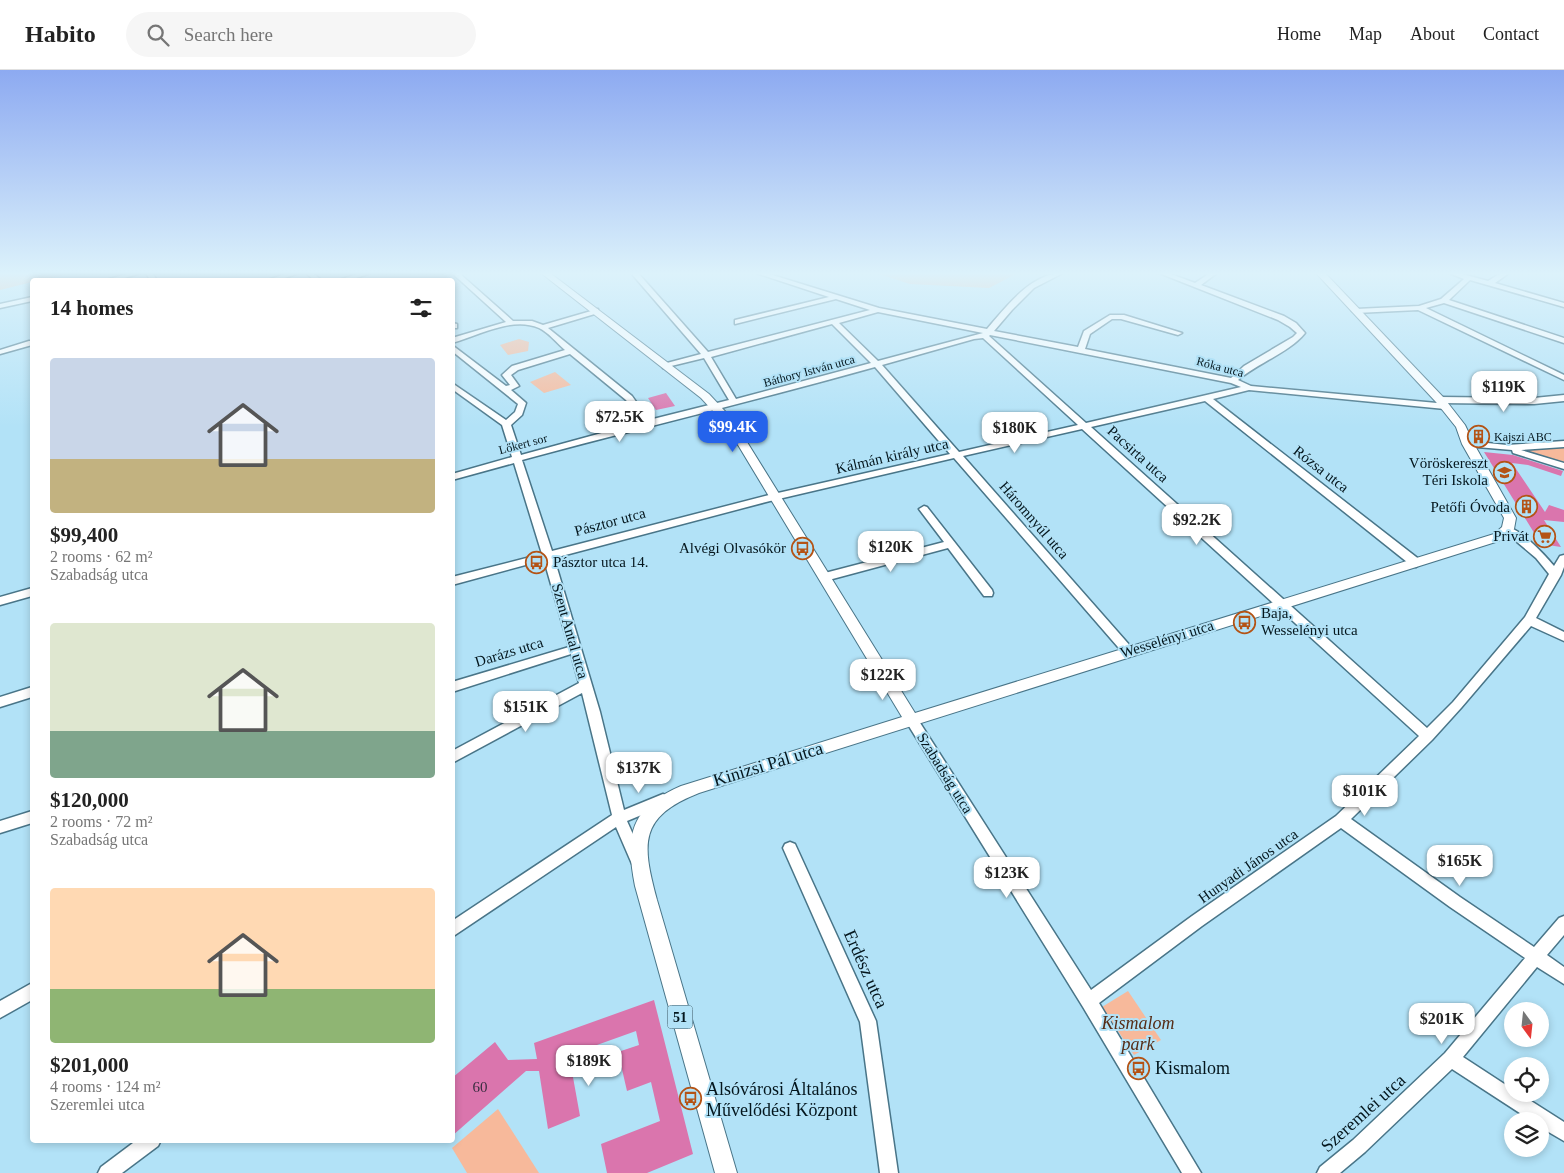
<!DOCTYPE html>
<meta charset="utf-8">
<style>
:root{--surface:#fff;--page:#f6f6f6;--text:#222;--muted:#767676;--line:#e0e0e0;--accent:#2563eb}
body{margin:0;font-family:Georgia,serif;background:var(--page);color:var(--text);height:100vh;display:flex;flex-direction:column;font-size:19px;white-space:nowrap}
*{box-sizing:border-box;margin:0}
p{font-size:16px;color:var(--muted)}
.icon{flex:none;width:28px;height:28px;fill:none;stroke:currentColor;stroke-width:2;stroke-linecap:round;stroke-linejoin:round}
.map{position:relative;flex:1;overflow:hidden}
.sheet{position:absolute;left:30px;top:208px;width:425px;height:865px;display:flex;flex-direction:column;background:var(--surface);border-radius:5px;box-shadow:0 2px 8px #0003}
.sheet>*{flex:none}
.needle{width:32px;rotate:165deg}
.fabs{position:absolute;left:1504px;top:932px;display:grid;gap:10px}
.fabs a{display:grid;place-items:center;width:45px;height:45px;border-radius:50%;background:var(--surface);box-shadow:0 2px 8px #0003;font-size:25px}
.price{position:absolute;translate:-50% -42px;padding:0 11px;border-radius:10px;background:#fff;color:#222;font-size:16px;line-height:32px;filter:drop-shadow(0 1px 2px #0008)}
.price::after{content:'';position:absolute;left:50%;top:30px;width:15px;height:11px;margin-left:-8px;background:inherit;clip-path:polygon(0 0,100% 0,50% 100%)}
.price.current{background:var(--accent);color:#fff}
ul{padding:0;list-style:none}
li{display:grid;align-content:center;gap:10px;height:265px;padding:0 20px}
li span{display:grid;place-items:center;height:155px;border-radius:5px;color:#555}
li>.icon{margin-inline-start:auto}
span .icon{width:90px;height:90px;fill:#fffc;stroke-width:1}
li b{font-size:21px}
h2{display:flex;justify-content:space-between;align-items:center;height:60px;padding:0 20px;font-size:21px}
header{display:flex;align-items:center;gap:30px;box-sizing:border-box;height:70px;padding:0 25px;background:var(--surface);border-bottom:1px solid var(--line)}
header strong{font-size:24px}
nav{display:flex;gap:28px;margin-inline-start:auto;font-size:18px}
.search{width:350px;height:45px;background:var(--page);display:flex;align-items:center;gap:12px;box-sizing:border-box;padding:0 18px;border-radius:28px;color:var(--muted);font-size:19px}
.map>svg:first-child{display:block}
.green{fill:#f7b99b}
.building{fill:#da75ad}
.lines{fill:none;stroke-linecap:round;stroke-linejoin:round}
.minor-casing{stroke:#497588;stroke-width:3}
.major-casing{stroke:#497588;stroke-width:2}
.minor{fill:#fff;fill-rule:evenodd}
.major{fill:#fff;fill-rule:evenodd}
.labels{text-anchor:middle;stroke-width:4;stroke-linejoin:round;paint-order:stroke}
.far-street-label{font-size:12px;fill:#04161d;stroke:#b2e2f7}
.far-poi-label{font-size:12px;fill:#04161d;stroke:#b2e2f7;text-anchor:start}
.shield{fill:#b2e2f7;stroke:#38535e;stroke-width:1}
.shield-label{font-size:14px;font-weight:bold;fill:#04161d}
.street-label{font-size:15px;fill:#04161d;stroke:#b2e2f7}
.poi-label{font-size:15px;fill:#04161d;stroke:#b2e2f7;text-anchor:end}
.near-number-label{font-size:15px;fill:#3a2e41}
.near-street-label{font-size:18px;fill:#04161d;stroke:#b2e2f7}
.near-park-label{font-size:18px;font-style:italic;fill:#562d17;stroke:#b2e2f7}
.near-poi-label{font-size:18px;fill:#04161d;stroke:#b2e2f7;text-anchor:start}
</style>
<header>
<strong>Habito</strong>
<div class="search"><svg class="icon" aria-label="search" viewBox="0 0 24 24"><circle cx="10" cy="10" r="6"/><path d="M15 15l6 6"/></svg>Search here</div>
<nav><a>Home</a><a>Map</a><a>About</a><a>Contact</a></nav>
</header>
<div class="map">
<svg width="1564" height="1103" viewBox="0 0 1564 1103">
<rect width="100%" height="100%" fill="#b2e2f7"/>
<g class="green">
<polygon points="0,203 72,203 43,210 32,210 32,212 0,220"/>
<polygon points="876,203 1018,203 989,218 910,214"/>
<polygon points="519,269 529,272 528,281 508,285 500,275"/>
<polygon points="555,302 571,315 544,323 530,312"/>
<polygon points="1564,374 1564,394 1515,379"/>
<polygon points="1128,921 1161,970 1134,985 1102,937"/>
<polygon points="498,1039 539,1103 467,1103 452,1078"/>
</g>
<g class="building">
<polygon points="666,323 675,336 656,340 648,328"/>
<polygon points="1484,382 1513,385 1563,401 1561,406 1528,395 1512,393 1545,442 1549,435 1564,440 1564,452 1544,450 1561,477 1541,474"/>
<polygon points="654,930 693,1084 647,1103 607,1103 601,1074 660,1051 651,1012 627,1021 618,982 639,975 636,961 569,985 580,1046 548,1059 539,1001 526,1001 452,1066 452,1008 495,972 508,990 537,989 534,973"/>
</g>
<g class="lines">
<defs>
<g id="minor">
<polygon points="130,203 141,203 118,210 106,210"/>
<polygon points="146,203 152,203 157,210 150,210"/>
<polygon points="288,203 299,203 279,210 268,210"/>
<polygon points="306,203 313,203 321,210 314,210"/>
<polygon points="360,203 371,203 350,210 339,210"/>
<path d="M452 203H459L513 251H532L543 255 598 239V243L548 258 632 326 649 350 729 330 704 288 663 298V294L701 284 631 203H638L708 282 870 240 836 229 735 254V250L829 227 756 203H766L879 238 987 259C1006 237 1031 203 1063 203L1034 218 1012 240 994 261 1078 277 1084 261 1110 245H1124L1182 263 1178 265 1121 249H1112L1090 264 1085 279 1231 308 1244 296 1293 267 1297 263 1290 257 1278 250 1159 203H1168L1195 213 1210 203H1217L1201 215 1284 246 1296 253 1305 263C1290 282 1258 293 1238 310L1251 316 1448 334V338L1445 339 1249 320 1213 329 1420 490 1421 493 1416 497 1412 496 1205 331 1091 357 1427 658 1453 632 1525 547 1549 504 1536 488 1504 461 1503 459 1504 457C1516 454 1546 486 1554 496L1560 486 1564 485V497L1561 505 1536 548 1564 562V571L1531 556 1461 638 1432 670 1351 749 1460 827 1534 877 1559 848 1564 846V865L1547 885 1564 897V914L1537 897 1463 987 1512 1019V1024H1520L1564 1052V1071L1540 1057V1051H1532L1452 999 1365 1082 1340 1103H1317L1320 1097 1353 1070 1445 983 1525 888 1450 837 1341 758 1202 856 1099 933 1201 1103H1182L1083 937 907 653 905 649 907 645 911 644 915 645 1091 920 1192 846 1336 746 1419 666 1082 359 963 386 1132 578 1134 581 1132 584H1124L954 388 770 431 554 488 600 642 624 740 663 724 668 726 670 730 668 734 627 751 644 789 642 794 637 795 632 794 616 757 452 867V851L612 745 582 623 452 693V681L579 613 571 584 452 622V612L569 577 544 490 452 515V507L542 484 514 393 452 410V404L512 387 502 355 452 319V313L506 350 515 342 518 334 452 281V275L506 316 510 315 502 305 512 296 565 280C557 273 548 262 539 258 512 246 478 266 452 273V268L506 252ZM878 242 983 263 878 291 839 253ZM832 254 871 293 736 329 711 287ZM990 265 1231 313 1241 317 1086 353 989 266ZM983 268 1078 355 959 382 882 295 974 269ZM570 284 626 330 642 352 521 385 511 355 522 345 526 333 511 320 519 316 511 305 518 300ZM875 297 950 384 769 425 552 481 522 390C640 358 758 330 875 297Z"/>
<polygon points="1449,203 1459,203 1488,211 1501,203 1509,203 1495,213 1564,233 1564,237 1470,210 1449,230 1564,268 1564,273 1444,233 1426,238 1564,305 1564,310 1418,240 1356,243 1352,241 1356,239 1419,236 1441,229 1464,209"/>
<polygon points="32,227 32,231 0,238 0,234"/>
<polygon points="452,253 457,254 457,258 452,258"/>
<polygon points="29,271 32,271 32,275 0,284 0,280"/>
<polygon points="1564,325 1564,331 1534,334 1440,333 1436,330 1440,327 1534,328"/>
<polygon points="1468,371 1507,375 1564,371 1564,377 1521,380 1564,393 1564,399 1513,383 1512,380 1465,376 1465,372"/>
<polygon points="924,436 927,437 992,520 993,523 992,526 984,526 948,478 825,511 821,510 820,507 821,504 944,472 919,439"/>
<polygon points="32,518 32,526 0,535 0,527"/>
<polygon points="32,617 32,627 0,637 0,627"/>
<polygon points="32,741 32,753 0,763 0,751"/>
<polygon points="790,772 795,774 876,951 898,1103 880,1103 860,952 783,778 785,774"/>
<polygon points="32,913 32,930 0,948 0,931"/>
<polygon points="137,1070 161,1070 158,1076 122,1103 98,1103 101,1097"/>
</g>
<path id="major" d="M541 203H550L709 324 734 351 915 643 1494 464 1502 457 1504 448 1462 374 1456 357 1436 332 1316 203H1325L1444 328 1465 355 1474 374 1516 448 1514 459 1502 470 699 723C638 747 642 774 657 830L737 1103H715L635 816C625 765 630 738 681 716L902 647 726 355 701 328Z"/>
</defs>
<use href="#minor" class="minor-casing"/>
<use href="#major" class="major-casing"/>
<use href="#minor" class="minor"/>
<use href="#major" class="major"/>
</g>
<linearGradient id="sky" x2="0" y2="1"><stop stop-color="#8daaf1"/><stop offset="0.57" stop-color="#dcf2fb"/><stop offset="1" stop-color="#dcf2fb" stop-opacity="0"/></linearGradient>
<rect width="1564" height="357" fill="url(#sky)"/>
<defs>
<symbol id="building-ring" viewBox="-11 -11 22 22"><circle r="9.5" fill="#b2e2f7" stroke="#b45315" stroke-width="1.5"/><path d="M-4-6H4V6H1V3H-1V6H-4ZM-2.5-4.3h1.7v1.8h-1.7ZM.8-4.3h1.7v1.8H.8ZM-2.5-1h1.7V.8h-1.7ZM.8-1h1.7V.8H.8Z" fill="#b45315"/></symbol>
<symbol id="school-ring" viewBox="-11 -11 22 22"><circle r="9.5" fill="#b2e2f7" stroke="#b45315" stroke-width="1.5"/><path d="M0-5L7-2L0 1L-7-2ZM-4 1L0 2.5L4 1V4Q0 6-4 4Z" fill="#b45315"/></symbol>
<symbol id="supermarket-ring" viewBox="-11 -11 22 22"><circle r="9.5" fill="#b2e2f7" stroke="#b45315" stroke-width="1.5"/><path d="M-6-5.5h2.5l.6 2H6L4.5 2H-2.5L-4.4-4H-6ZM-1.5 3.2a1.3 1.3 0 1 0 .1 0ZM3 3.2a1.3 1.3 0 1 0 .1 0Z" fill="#b45315"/></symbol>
<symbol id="bus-ring" viewBox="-11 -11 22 22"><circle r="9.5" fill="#b2e2f7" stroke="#b45315" stroke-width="1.5"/><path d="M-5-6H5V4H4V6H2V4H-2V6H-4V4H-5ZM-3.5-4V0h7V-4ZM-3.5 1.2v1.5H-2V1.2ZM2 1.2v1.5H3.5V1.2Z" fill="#b45315"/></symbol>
</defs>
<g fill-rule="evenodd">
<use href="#building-ring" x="1466" y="354" width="25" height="25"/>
<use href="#school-ring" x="1492" y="390" width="25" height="25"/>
<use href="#building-ring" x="1514" y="424" width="25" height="25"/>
<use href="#supermarket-ring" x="1532" y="454" width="25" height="25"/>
<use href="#bus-ring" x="790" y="466" width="25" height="25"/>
<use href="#bus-ring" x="524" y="480" width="25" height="25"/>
<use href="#bus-ring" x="1232" y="540" width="25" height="25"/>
<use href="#bus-ring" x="1126" y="986" width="25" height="25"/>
<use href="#bus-ring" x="678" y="1016" width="25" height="25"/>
</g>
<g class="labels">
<g class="far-street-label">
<text transform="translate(1220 297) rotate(15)" y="4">Róka utca</text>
<text transform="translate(809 301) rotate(-15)" y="4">Báthory István utca</text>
<text transform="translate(523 374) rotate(-15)" y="4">Lőkert sor</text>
</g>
<g class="far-poi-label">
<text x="1494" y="371">Kajszi ABC</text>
</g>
<rect class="shield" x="667.5" y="935.5" width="25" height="23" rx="4"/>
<g class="shield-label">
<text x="680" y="952">51</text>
</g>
<g class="street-label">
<text transform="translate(1138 384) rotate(42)" y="5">Pacsirta utca</text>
<text transform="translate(892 386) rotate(-13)" y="5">Kálmán király utca</text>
<text transform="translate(1321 399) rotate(38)" y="5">Rózsa utca</text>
<text transform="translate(1034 450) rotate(49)" y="5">Háromnyúl utca</text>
<text transform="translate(610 452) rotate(-15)" y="5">Pásztor utca</text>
<text transform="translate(570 561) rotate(74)" y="5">Szent Antal utca</text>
<text transform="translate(1167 569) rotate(-17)" y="5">Wesselényi utca</text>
<text transform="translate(509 582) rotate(-17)" y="5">Darázs utca</text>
<text transform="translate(945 703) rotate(58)" y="5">Szabadság utca</text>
<text transform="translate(1248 796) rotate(-35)" y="5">Hunyadi János utca</text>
</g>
<g class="poi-label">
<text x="1488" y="398">Vöröskereszt<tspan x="1488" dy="17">Téri Iskola</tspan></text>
<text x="1510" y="442">Petőfi Óvoda</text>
<text x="1529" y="471">Privát</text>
<text x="786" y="483">Alvégi Olvasókör</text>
<text x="553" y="497" text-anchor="start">Pásztor utca 14.</text>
<text x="1261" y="548" text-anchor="start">Baja,<tspan x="1261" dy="17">Wesselényi utca</tspan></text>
</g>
<g class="near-number-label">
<text x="480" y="1022">60</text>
</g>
<g class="near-street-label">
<text transform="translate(768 694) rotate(-17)" y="6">Kinizsi Pál utca</text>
<text transform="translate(866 899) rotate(66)" y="6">Erdész utca</text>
<text transform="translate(1363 1043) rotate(-42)" y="6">Szeremlei utca</text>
</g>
<g class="near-park-label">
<text x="1138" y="959">Kismalom<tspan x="1138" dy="21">park</tspan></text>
</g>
<g class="near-poi-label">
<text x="1155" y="1004">Kismalom</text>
<text x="706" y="1025">Alsóvárosi Általános<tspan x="706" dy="21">Művelődési Központ</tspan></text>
</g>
</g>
</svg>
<div class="fabs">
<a><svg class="needle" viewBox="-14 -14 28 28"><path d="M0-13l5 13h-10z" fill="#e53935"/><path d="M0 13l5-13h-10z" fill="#767676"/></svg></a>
<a><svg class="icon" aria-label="locate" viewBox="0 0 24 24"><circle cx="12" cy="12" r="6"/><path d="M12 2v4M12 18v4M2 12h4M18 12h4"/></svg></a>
<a><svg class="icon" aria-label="layers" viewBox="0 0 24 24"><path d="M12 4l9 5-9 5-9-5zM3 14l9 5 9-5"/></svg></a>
</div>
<b class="price" style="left:1504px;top:343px">$119K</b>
<b class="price" style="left:620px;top:373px">$72.5K</b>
<b class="price current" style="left:733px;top:383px">$99.4K</b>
<b class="price" style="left:1015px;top:384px">$180K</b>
<b class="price" style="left:1197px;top:476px">$92.2K</b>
<b class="price" style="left:891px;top:503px">$120K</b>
<b class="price" style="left:883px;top:631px">$122K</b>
<b class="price" style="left:526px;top:663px">$151K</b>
<b class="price" style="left:639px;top:724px">$137K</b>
<b class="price" style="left:1365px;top:747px">$101K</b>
<b class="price" style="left:1460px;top:817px">$165K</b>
<b class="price" style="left:1007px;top:829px">$123K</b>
<b class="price" style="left:1442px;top:975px">$201K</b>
<b class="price" style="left:589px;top:1017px">$189K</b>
<section class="sheet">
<h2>14 homes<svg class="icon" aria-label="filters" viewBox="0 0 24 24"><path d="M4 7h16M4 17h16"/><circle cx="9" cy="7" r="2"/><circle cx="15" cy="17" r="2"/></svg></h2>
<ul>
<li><span style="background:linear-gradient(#c9d6e8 65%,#c2b280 0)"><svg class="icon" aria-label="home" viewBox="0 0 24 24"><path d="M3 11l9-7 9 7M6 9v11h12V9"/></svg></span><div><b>$99,400</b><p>2 rooms · 62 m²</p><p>Szabadság utca</p></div></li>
<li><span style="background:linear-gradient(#dfe7d0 70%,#7fa58c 0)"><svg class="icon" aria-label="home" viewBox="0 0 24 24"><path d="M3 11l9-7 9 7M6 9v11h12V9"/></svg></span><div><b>$120,000</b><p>2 rooms · 72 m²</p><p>Szabadság utca</p></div></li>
<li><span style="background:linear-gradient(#ffd9b3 65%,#8fb573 0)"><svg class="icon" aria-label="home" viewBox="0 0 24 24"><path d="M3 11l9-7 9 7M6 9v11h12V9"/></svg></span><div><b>$201,000</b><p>4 rooms · 124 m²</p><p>Szeremlei utca</p></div></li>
</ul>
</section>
</div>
